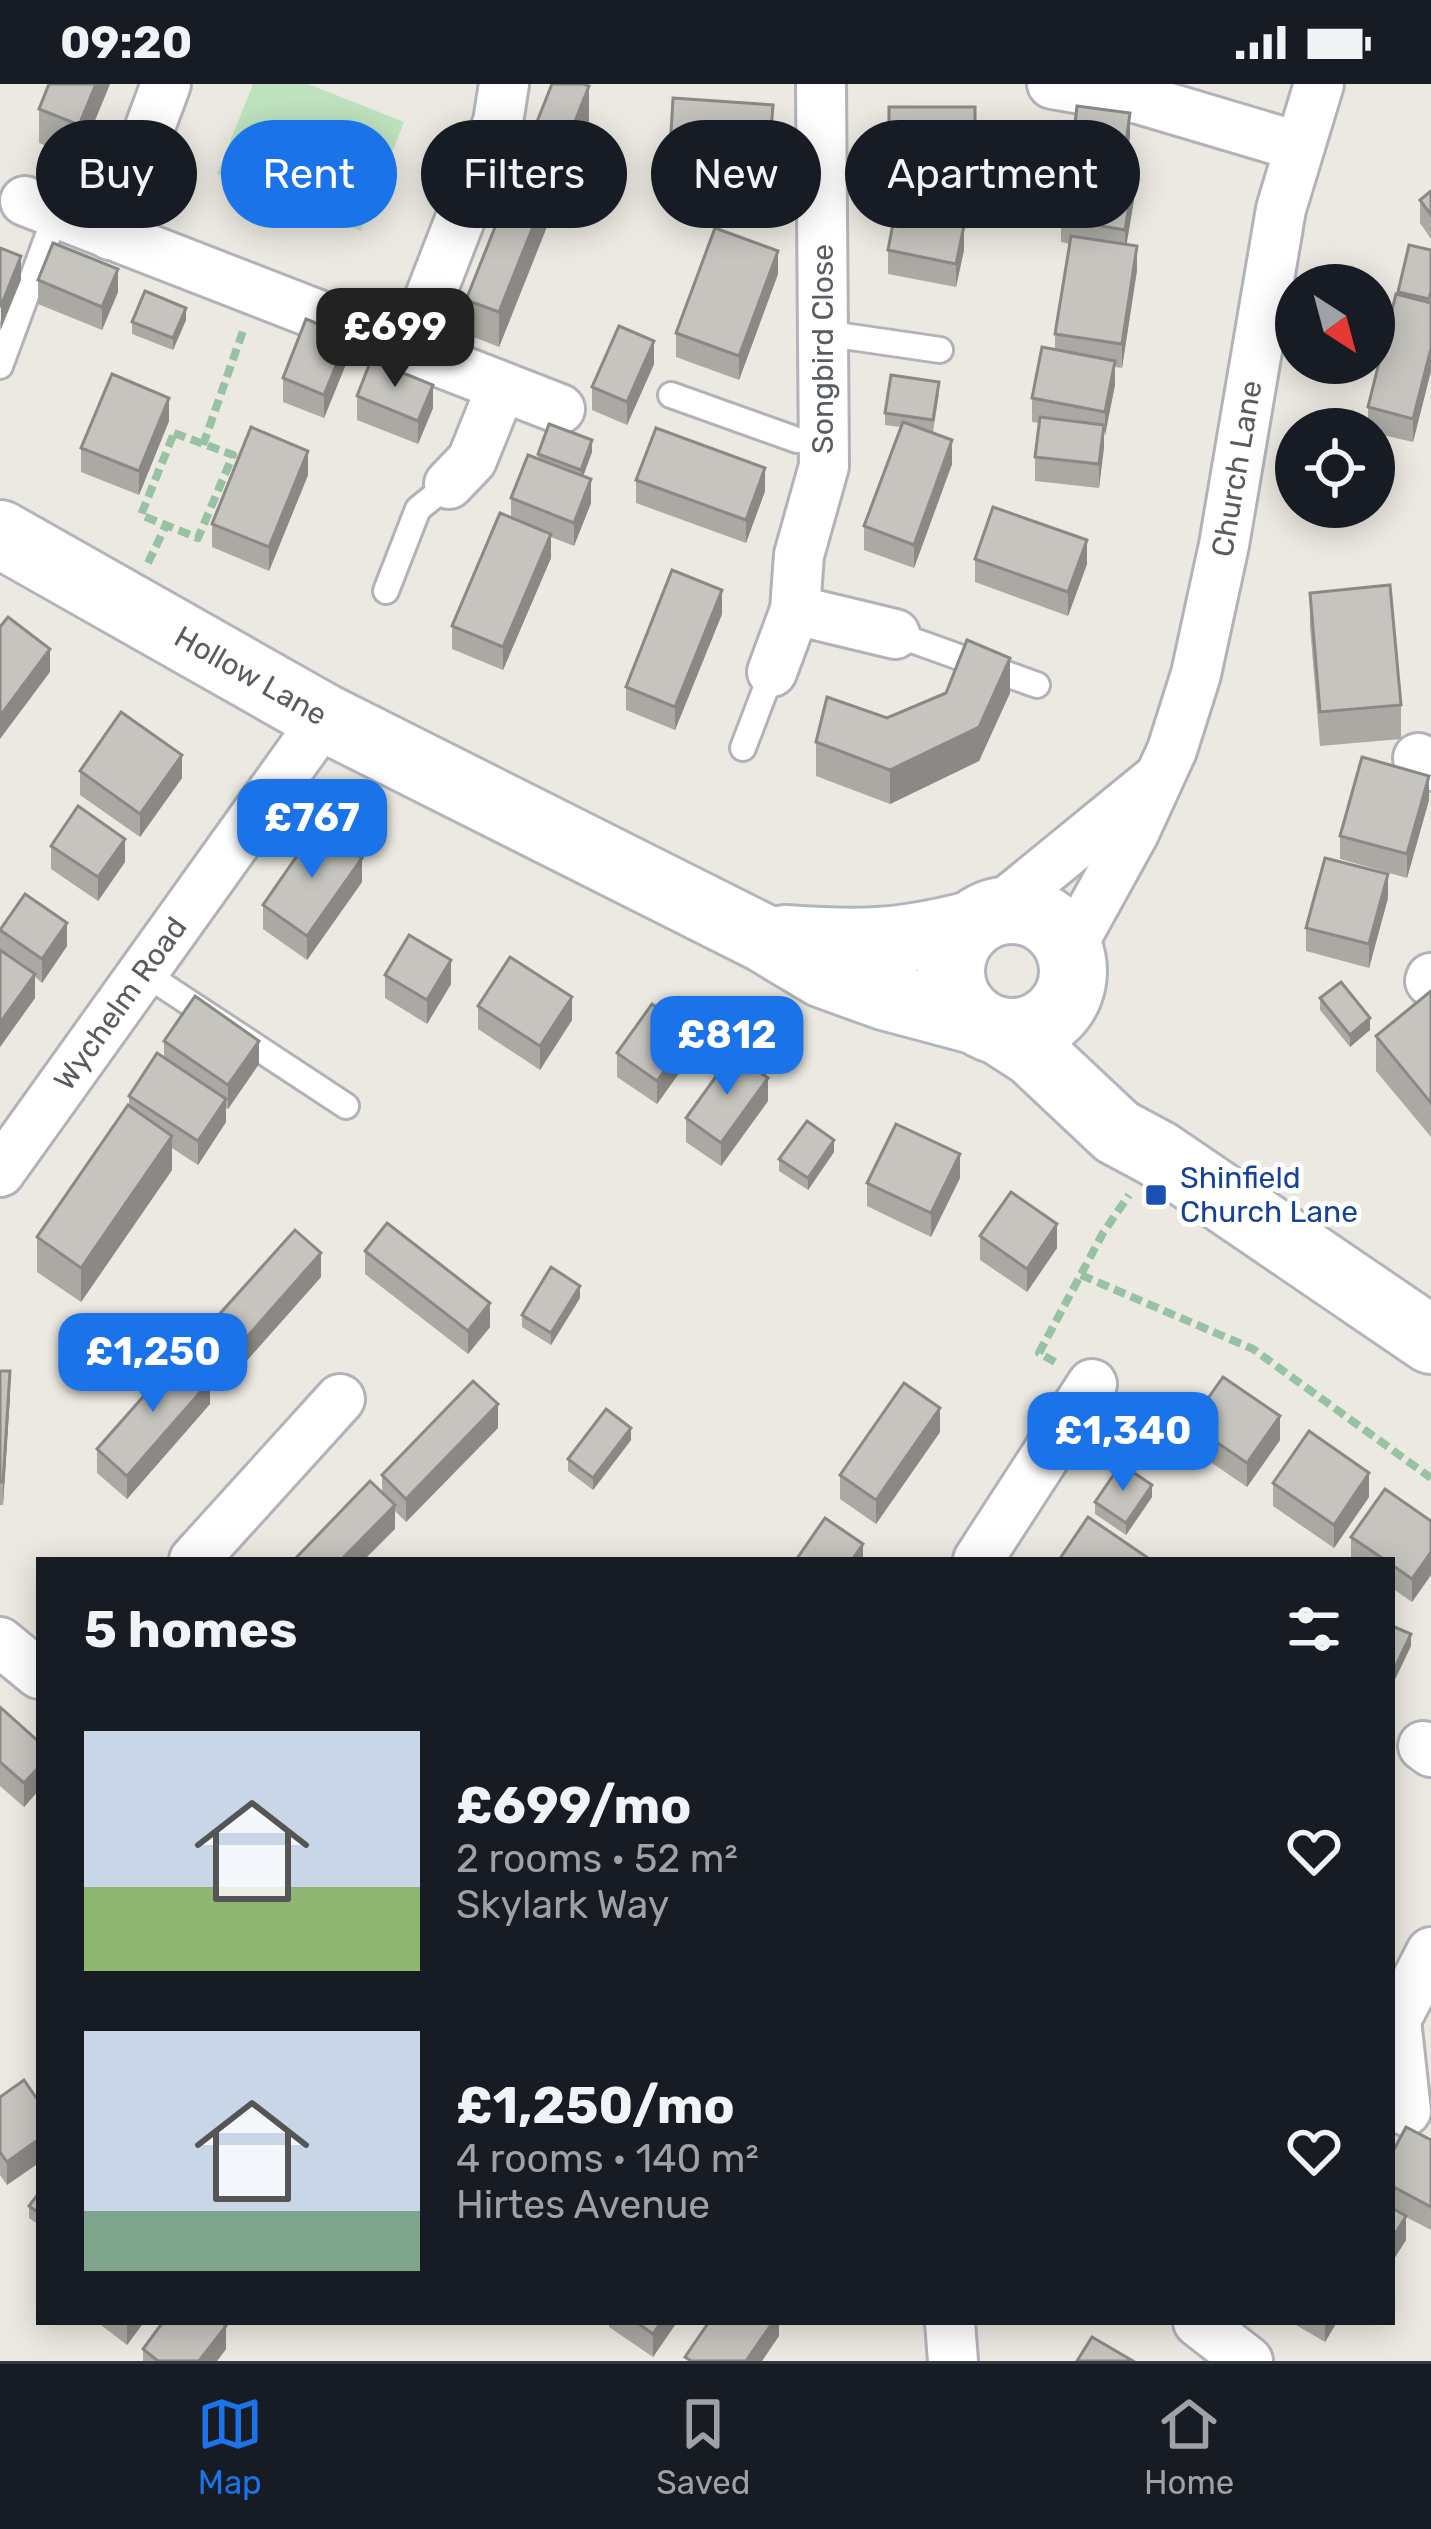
<!DOCTYPE html>
<meta charset="utf-8">
<style>
:root{--surface:#171b24;--page:#242831;--text:#f1f3f6;--muted:#9ea1a6;--line:#363941;--accent:#1a73e8}
body{margin:0;font-family:Rubik,sans-serif;background:var(--page);color:var(--text);height:100vh;display:flex;flex-direction:column;font-size:45px;white-space:nowrap}
*{box-sizing:border-box;margin:0}
p{font-size:39px;color:var(--muted)}
.icon{flex:none;width:66px;height:66px;fill:none;stroke:currentColor;stroke-width:2;stroke-linecap:round;stroke-linejoin:round}
.map{position:relative;flex:1;overflow:hidden}
.sheet{position:absolute;left:36px;top:1473px;width:1359px;height:768px;display:flex;flex-direction:column;background:var(--surface);border-radius:0px;box-shadow:0 6px 30px #0003}
.sheet>*{flex:none}
.top-card{position:absolute;left:36px;top:36px;width:1359px;height:108px;display:flex;gap:24px}
.needle{width:78px;rotate:144deg}
.controls{position:absolute;left:1275px;top:180px;display:grid;gap:24px}
.controls a{display:grid;place-items:center;width:120px;height:120px;border-radius:50%;background:var(--surface);box-shadow:0 6px 30px #0003;font-size:60px}
.price{position:absolute;translate:-50% -102px;padding:0 27px;border-radius:24px;background:var(--accent);color:#fff;font-size:39px;line-height:78px;filter:drop-shadow(0 3px 6px #0008)}
.price::after{content:'';position:absolute;left:50%;top:72px;width:36px;height:27px;margin-left:-18px;background:inherit;clip-path:polygon(0 0,100% 0,50% 100%)}
.price.active{background:#222;color:#fff}
ul{padding:0;list-style:none}
li{display:flex;align-items:center;gap:36px;height:300px;padding:0 48px}
li span{display:grid;place-items:center;flex:none;width:336px;height:240px;border-radius:0px;color:#555}
li>.icon{margin-inline-start:auto}
span .icon{width:144px;height:144px;fill:#fffc;stroke-width:1}
li b{font-size:51px}
h2{display:flex;justify-content:space-between;align-items:center;height:144px;padding:0 48px;font-size:51px}
.chip{padding:0 42px;border-radius:54px;background:var(--surface);box-shadow:0 6px 30px #0003;font-size:42px;line-height:108px}
.chip.active{background:var(--accent);color:#fff}
.status{display:flex;justify-content:space-between;align-items:center;height:84px;padding:0 60px;background:var(--surface);direction:ltr}
.status svg{height:33px;fill:currentColor}
.menu{display:flex;justify-content:space-around;align-items:center;height:168px;border-top:3px solid var(--line);background:var(--surface);font-size:33px;color:var(--muted)}
.menu a{display:grid;justify-items:center;gap:6px}
.menu .active{color:var(--accent)}
.map>svg:first-child{display:block}
.green{fill:#bee2be}
.lines{fill:none;stroke-linecap:round;stroke-linejoin:round}
.lane-casing{stroke:#b1b3b8;stroke-width:30}
.street-casing{stroke:#b1b3b8;stroke-width:54}
.secondary-casing{stroke:#b2b5bb;stroke-width:72}
.path{stroke:#98c2a4;stroke-width:8;stroke-dasharray:12 6;stroke-linecap:butt}
.lane{stroke:#fff;stroke-width:24}
.street{stroke:#fff;stroke-width:48}
.secondary{stroke:#fff;stroke-width:66}
.wall{fill:#aaa9a3}
.shaded-wall{fill:#8b8985}
.building{fill:#c6c4be;stroke:#8b8985;stroke-width:3}
.transit-dot{fill:#1a4fb4;stroke:#fff;stroke-width:4.5}
.labels{text-anchor:middle;stroke-width:10;stroke-linejoin:round;paint-order:stroke}
.street-label{font-size:30px;fill:#595d61;stroke:#fff}
.transit-label{font-size:30px;fill:#164399;stroke:#fff;text-anchor:start}
</style>
<div class="status"><b>09:20</b><svg viewBox="0 0 49 12"><path d="M0 12V9h3v3zM5 12V6h3v6zM10 12V3h3v9zM15 12V0h3v12zM26 1h20v11H26zM47 4h2v5h-2z"/></svg></div>
<div class="map">
<svg width="1431" height="2277" viewBox="0 0 1431 2277">
<rect width="100%" height="100%" fill="#ebe9e1"/>
<polygon class="green" points="253,0 308,0 404,38 361,147 217,90"/>
<g class="lines">
<defs>
<g id="lane">
<polyline points="823,249 940,266"/>
<polyline points="0,282 56,130"/>
<polyline points="671,311 797,356 824,356"/>
<polyline points="386,507 418,425 449,400"/>
<polyline points="895,550 1037,601"/>
<polyline points="743,664 772,588"/>
<polyline points="141,887 346,1022"/>
</g>
<g id="street">
<polyline points="1052,0 1139,15 1297,62"/>
<polyline points="25,117 560,325"/>
<polyline points="110,151 166,0"/>
<polyline points="410,264 498,38 504,0"/>
<polyline points="449,400 472,376 501,304"/>
<polyline points="795,526 895,550"/>
<polyline points="772,588 795,526 799,471 824,382 821,0"/>
<polyline points="1418,674 1431,682"/>
<polyline points="994,828 1153,698"/>
<path id="s1" d="M1070 865 1134 749 1172 666 1196 590 1224 461 1281 125 1319 0"/>
<polyline points="1430,897 1431,894"/>
<path id="s2" d="M0 1088 325 634"/>
<polyline points="194,1476 340,1315"/>
<polyline points="978,1476 1092,1300"/>
<polyline points="0,1558 39,1590"/>
<polyline points="1423,1662 1431,1668"/>
<polyline points="1406,2027 1396,1936 1431,1868"/>
<polyline points="950,2238 953,2277"/>
<polyline points="1198,2238 1248,2277"/>
</g>
<g id="secondary">
<path id="s3" d="M0 450 325 634 763 854 823 890 884 912 974 936"/>
<circle cx="1012" cy="887" r="61"/>
<path d="M785 855C860 860 897 860 971 841"/>
<polyline points="999,947 1033,969 1117,1048 1158,1070 1431,1256"/>
</g>
</defs>
<use href="#lane" class="lane-casing"/>
<use href="#street" class="street-casing"/>
<use href="#secondary" class="secondary-casing"/>
<g class="path">
<polygon points="174,349 233,371 198,454 141,431"/>
<polyline points="203,361 244,244"/>
<polyline points="148,479 166,441"/>
<polyline points="1081,1191 1253,1265 1431,1394"/>
<polyline points="1055,1278 1039,1269 1103,1149 1129,1111"/>
</g>
<use href="#lane" class="lane"/>
<use href="#street" class="street"/>
<use href="#secondary" class="secondary"/>
</g>
<g class="wall">
<polygon points="49,0 110,0 79,75 39,59 39,25"/>
<rect x="889" y="23" width="86" height="78"/>
<polygon points="589,37 499,263 466,250 466,216"/>
<polygon points="773,44 769,96 670,89 670,66"/>
<polygon points="1130,52 1125,90 1134,116 1126,161 1137,186 1122,284 1115,283 1115,301 1104,351 1099,404 1035,397 1035,373 1039,339 1032,338 1032,314 1055,266 1055,250 1070,160 1061,158 1061,135 1071,74"/>
<polygon points="1431,107 1431,155 1420,139 1420,116"/>
<polygon points="1409,161 1431,166 1431,287 1413,358 1374,349 1374,345 1368,345 1368,323"/>
<polygon points="888,166 964,166 956,203 888,190"/>
<polygon points="778,190 739,296 676,273 676,249"/>
<polygon points="38,196 118,208 102,246 38,220"/>
<polygon points="186,236 173,266 132,250 132,238"/>
<polygon points="348,275 324,334 283,318 283,294"/>
<polygon points="654,280 627,341 592,326 592,303"/>
<polygon points="939,310 933,348 928,347 952,380 914,484 864,466 864,442 901,343 885,341 885,329"/>
<polygon points="357,312 433,324 418,360 357,336"/>
<polygon points="169,337 139,411 81,388 81,364"/>
<polygon points="592,368 583,392 591,419 574,462 551,453 551,474 503,586 452,565 452,542 511,434 511,414 538,374 538,370"/>
<polygon points="308,391 269,487 212,463 212,440"/>
<polygon points="636,396 765,407 746,459 636,419"/>
<polygon points="975,475 1087,480 1068,532 975,498"/>
<polygon points="1310,509 1401,621 1401,655 1320,662 1310,543"/>
<polygon points="722,530 675,646 626,626 626,603"/>
<polygon points="1010,609 979,677 890,720 816,692 816,658 887,634"/>
<polygon points="80,687 182,694 140,753 80,711"/>
<polygon points="1429,716 1407,794 1340,775 1340,752"/>
<polygon points="51,762 125,778 98,817 51,785"/>
<polygon points="362,798 307,876 263,845 263,821"/>
<polygon points="1388,814 1369,884 1306,867 1306,844"/>
<polygon points="0,846 67,862 42,899 35,893 35,914 0,963"/>
<polygon points="385,891 451,900 427,940 385,914"/>
<polygon points="1431,907 1431,1053 1376,987 1376,952"/>
<polygon points="1320,914 1370,946 1350,963 1320,926"/>
<polygon points="478,922 572,936 540,986 478,945"/>
<polygon points="164,957 259,980 228,1025 226,1024 226,1038 198,1081 172,1064 172,1086 81,1218 37,1188 37,1153 129,1022 129,1012 164,974"/>
<polygon points="617,969 692,971 657,1020 617,993"/>
<polygon points="768,1017 721,1082 686,1058 686,1034"/>
<polygon points="834,1068 808,1106 779,1087 779,1075"/>
<polygon points="960,1094 931,1153 867,1122 867,1099"/>
<polygon points="980,1152 1057,1164 1027,1208 980,1176"/>
<polygon points="365,1167 490,1243 468,1270 365,1190"/>
<polygon points="321,1193 225,1301 198,1278 198,1254"/>
<polygon points="580,1214 551,1261 522,1243 522,1231"/>
<polygon points="0,1287 10,1311 3,1421 0,1421"/>
<polygon points="210,1320 127,1415 97,1389 97,1365"/>
<polygon points="1190,1340 1280,1356 1247,1403 1190,1364"/>
<polygon points="498,1344 406,1438 395,1427 395,1445 382,1409 382,1391"/>
<polygon points="940,1348 876,1440 840,1415 840,1391"/>
<polygon points="631,1356 593,1406 568,1387 568,1375"/>
<polygon points="1273,1399 1369,1413 1334,1464 1273,1422"/>
<polygon points="1152,1413 1126,1451 1095,1430 1095,1418"/>
<polygon points="1431,1437 1431,1491 1412,1518 1392,1504 1392,1476 1351,1476 1351,1453"/>
<polygon points="0,1623 39,1658 39,1706 24,1723 0,1702"/>
<polygon points="24,1996 7,2101 0,2091 0,2013"/>
<polygon points="1431,2056 1431,2146 1406,2133 1406,2156 1392,2178 1392,2069"/>
<polygon points="39,2109 39,2141 29,2134 29,2122"/>
<polygon points="97,2238 144,2238 127,2261"/>
<polygon points="609,2238 677,2238 653,2273 609,2243"/>
<polygon points="1291,2238 1337,2238 1325,2258"/>
<polygon points="143,2265 226,2265 217,2277 143,2277"/>
</g>
<g class="shaded-wall">
<polygon points="96,0 110,0 79,75 79,41"/>
<polygon points="589,2 589,37 499,263 499,228"/>
<polygon points="773,21 773,44 769,96 769,73"/>
<polygon points="1130,29 1130,52 1123,104 1123,80"/>
<polygon points="1134,92 1134,116 1125,170 1125,146"/>
<polygon points="964,142 964,166 956,203 956,180"/>
<polygon points="1137,162 1137,186 1122,284 1122,260"/>
<polygon points="778,167 778,190 739,296 739,272"/>
<polygon points="21,172 21,196 1,245 1,222"/>
<polygon points="118,185 118,208 102,246 102,223"/>
<polygon points="186,224 186,236 173,266 173,254"/>
<polygon points="348,252 348,275 324,334 324,311"/>
<polygon points="654,257 654,280 627,341 627,318"/>
<polygon points="1431,264 1431,287 1413,358 1413,335"/>
<polygon points="1115,277 1115,301 1105,352 1105,328"/>
<polygon points="433,301 433,324 418,360 418,337"/>
<polygon points="169,314 169,337 139,411 139,387"/>
<polygon points="1104,341 1104,364 1099,404 1099,380"/>
<polygon points="592,356 592,368 581,398 581,386"/>
<polygon points="952,356 952,380 914,484 914,461"/>
<polygon points="308,367 308,391 269,487 269,463"/>
<polygon points="765,384 765,407 746,459 746,436"/>
<polygon points="591,395 591,419 574,462 574,439"/>
<polygon points="551,450 551,474 503,586 503,563"/>
<polygon points="1087,456 1087,480 1068,532 1068,508"/>
<polygon points="722,506 722,530 675,646 675,623"/>
<polygon points="50,565 50,588 0,655 0,632"/>
<polygon points="1010,574 1010,609 979,677 890,720 890,686"/>
<polygon points="182,671 182,694 140,753 140,730"/>
<polygon points="1429,692 1429,716 1407,794 1407,770"/>
<polygon points="125,755 125,778 98,817 98,793"/>
<polygon points="362,774 362,798 307,876 307,852"/>
<polygon points="1388,790 1388,814 1369,884 1369,860"/>
<polygon points="67,839 67,862 42,899 42,875"/>
<polygon points="451,876 451,900 427,940 427,916"/>
<polygon points="35,890 35,914 0,963 0,939"/>
<polygon points="572,913 572,936 540,986 540,962"/>
<polygon points="1370,934 1370,946 1350,963 1350,951"/>
<polygon points="692,948 692,971 657,1020 657,997"/>
<polygon points="259,957 259,980 228,1025 228,1001"/>
<polygon points="768,994 768,1017 721,1082 721,1059"/>
<polygon points="226,1015 226,1038 198,1081 198,1057"/>
<polygon points="172,1052 172,1086 81,1218 81,1184"/>
<polygon points="834,1056 834,1068 808,1106 808,1094"/>
<polygon points="960,1070 960,1094 931,1153 931,1129"/>
<polygon points="1057,1140 1057,1164 1027,1208 1027,1185"/>
<polygon points="321,1169 321,1193 225,1301 225,1278"/>
<polygon points="580,1202 580,1214 551,1261 551,1249"/>
<polygon points="490,1219 490,1243 468,1270 468,1247"/>
<polygon points="10,1287 10,1311 3,1421 3,1398"/>
<polygon points="210,1297 210,1320 127,1415 127,1392"/>
<polygon points="498,1320 498,1344 406,1438 406,1415"/>
<polygon points="940,1324 940,1348 876,1440 876,1416"/>
<polygon points="1280,1332 1280,1356 1247,1403 1247,1379"/>
<polygon points="631,1344 631,1356 593,1406 593,1394"/>
<polygon points="1369,1389 1369,1413 1334,1464 1334,1441"/>
<polygon points="1152,1401 1152,1413 1126,1451 1126,1439"/>
<polygon points="395,1421 395,1445 364,1476 341,1476"/>
<polygon points="863,1460 863,1476 852,1476"/>
<polygon points="1431,1468 1431,1491 1412,1518 1412,1495"/>
<polygon points="1411,1550 1411,1562 1392,1602 1392,1590"/>
<polygon points="39,1683 39,1706 24,1723 24,1699"/>
<polygon points="39,2055 39,2079 7,2101 7,2078"/>
<polygon points="1406,2132 1406,2156 1392,2178 1392,2155"/>
<polygon points="127,2238 144,2238 127,2261"/>
<polygon points="661,2238 677,2238 653,2273 653,2250"/>
<polygon points="773,2238 779,2238 779,2252 762,2277 746,2277"/>
<polygon points="1325,2238 1337,2238 1325,2258"/>
<polygon points="226,2242 226,2265 217,2277 199,2277"/>
</g>
<g class="building">
<polygon points="49,0 96,0 79,41 39,25"/>
<polygon points="552,0 583,0 589,2 499,228 466,216"/>
<polygon points="673,14 773,21 769,73 670,66"/>
<polygon points="1077,22 1130,29 1123,80 1071,74"/>
<rect x="889" y="23" width="86" height="55"/>
<polygon points="1071,81 1134,92 1125,146 1061,135"/>
<polygon points="1431,107 1431,131 1420,116"/>
<polygon points="895,129 964,142 956,180 888,166"/>
<polygon points="715,144 778,167 739,272 676,249"/>
<polygon points="1071,152 1137,162 1122,260 1055,250"/>
<polygon points="53,159 118,185 102,223 38,196"/>
<polygon points="1409,161 1431,166 1431,207 1429,215 1398,208"/>
<polygon points="0,164 21,172 1,222 0,221"/>
<polygon points="145,207 186,224 173,254 132,238"/>
<polygon points="1396,210 1431,219 1431,264 1413,335 1368,323"/>
<polygon points="306,235 348,252 324,311 283,294"/>
<polygon points="619,242 654,257 627,318 592,303"/>
<polygon points="1042,263 1115,277 1105,328 1032,314"/>
<polygon points="371,276 433,301 418,337 357,312"/>
<polygon points="112,290 169,314 139,387 81,364"/>
<polygon points="891,291 939,298 933,336 885,329"/>
<polygon points="1040,333 1104,341 1099,380 1035,373"/>
<polygon points="903,338 952,356 914,461 864,442"/>
<polygon points="549,340 592,356 581,386 538,370"/>
<polygon points="251,343 308,367 269,463 212,440"/>
<polygon points="656,344 765,384 746,436 636,396"/>
<polygon points="528,371 591,395 574,439 511,414"/>
<polygon points="993,423 1087,456 1068,508 975,475"/>
<polygon points="500,429 551,450 503,563 452,542"/>
<polygon points="672,486 722,506 675,623 626,603"/>
<polygon points="1390,501 1401,621 1320,628 1310,509"/>
<polygon points="8,533 50,565 0,632 0,543"/>
<polygon points="967,556 1010,574 979,643 890,686 816,658 827,613 887,634 946,609"/>
<polygon points="121,628 182,671 140,730 80,687"/>
<polygon points="1362,673 1429,692 1407,770 1340,752"/>
<polygon points="78,722 125,755 98,793 51,762"/>
<polygon points="317,743 362,774 307,852 263,821"/>
<polygon points="1325,774 1388,790 1369,860 1306,844"/>
<polygon points="25,810 67,839 42,875 0,846"/>
<polygon points="409,851 451,876 427,916 385,891"/>
<polygon points="0,866 35,890 0,939"/>
<polygon points="510,873 572,913 540,962 478,922"/>
<polygon points="1341,898 1370,934 1350,951 1320,914"/>
<polygon points="1431,907 1431,1019 1376,952"/>
<polygon points="195,912 259,957 228,1001 164,957"/>
<polygon points="652,920 692,948 657,997 617,969"/>
<polygon points="157,969 226,1015 198,1057 129,1012"/>
<polygon points="733,969 768,994 721,1059 686,1034"/>
<polygon points="128,1021 172,1052 81,1184 37,1153"/>
<polygon points="807,1037 834,1056 808,1094 779,1075"/>
<polygon points="896,1040 960,1070 931,1129 867,1099"/>
<polygon points="1011,1108 1057,1140 1027,1185 980,1152"/>
<polygon points="387,1139 490,1219 468,1247 365,1167"/>
<polygon points="295,1146 321,1169 225,1278 198,1254"/>
<polygon points="551,1183 580,1202 551,1249 522,1231"/>
<polygon points="180,1271 210,1297 127,1392 97,1365"/>
<polygon points="0,1287 10,1287 3,1398 0,1398"/>
<polygon points="1223,1293 1280,1332 1247,1379 1190,1340"/>
<polygon points="473,1297 498,1320 406,1415 382,1391"/>
<polygon points="904,1299 940,1324 876,1416 840,1391"/>
<polygon points="606,1325 631,1344 593,1394 568,1375"/>
<polygon points="1309,1347 1369,1389 1334,1441 1273,1399"/>
<polygon points="1121,1380 1152,1401 1126,1439 1095,1418"/>
<polygon points="370,1397 395,1421 341,1476 294,1476"/>
<polygon points="1385,1405 1431,1437 1431,1468 1412,1495 1392,1481 1392,1476 1385,1476 1351,1453"/>
<polygon points="1088,1433 1151,1476 1059,1476"/>
<polygon points="825,1434 863,1460 852,1476 796,1476"/>
<polygon points="1392,1542 1411,1550 1392,1590"/>
<polygon points="0,1623 39,1658 39,1683 24,1699 0,1678"/>
<polygon points="24,1996 39,2018 39,2055 7,2078 0,2068 0,2013"/>
<polygon points="1406,2043 1431,2056 1431,2123 1392,2102 1392,2069"/>
<polygon points="39,2109 39,2129 29,2122"/>
<polygon points="1392,2124 1406,2132 1392,2155"/>
<polygon points="163,2238 221,2238 226,2242 199,2277 158,2277 143,2265"/>
<polygon points="636,2238 661,2238 653,2250"/>
<polygon points="709,2238 773,2238 746,2277 691,2277 685,2273"/>
<polygon points="1092,2253 1133,2277 1077,2277"/>
</g>
<rect class="transit-dot" x="1144" y="1099" width="24" height="24" rx="6"/>
<g class="labels">
<g class="street-label">
<text transform="translate(823 265) rotate(-90)" y="10">Songbird Close</text>
<text dy="10" stroke="none"><textPath href="#s1" startOffset="513">Church Lane</textPath></text>
<text dy="10" stroke="none"><textPath href="#s3" startOffset="288">Hollow Lane</textPath></text>
<text dy="10" stroke="none"><textPath href="#s2" startOffset="207">Wychelm Road</textPath></text>
</g>
<g class="transit-label">
<text x="1180" y="1104">Shinfield<tspan x="1180" dy="34">Church Lane</tspan></text>
</g>
</g>
</svg>
<div class="controls">
<a><svg class="needle" viewBox="-14 -14 28 28"><path d="M0-13l5 13h-10z" fill="#e53935"/><path d="M0 13l5-13h-10z" fill="#9ea1a6"/></svg></a>
<a><svg class="icon" aria-label="locate" viewBox="0 0 24 24"><circle cx="12" cy="12" r="6"/><path d="M12 2v4M12 18v4M2 12h4M18 12h4"/></svg></a>
</div>
<b class="price active" style="left:395px;top:306px">£699</b>
<b class="price" style="left:312px;top:797px">£767</b>
<b class="price" style="left:727px;top:1014px">£812</b>
<b class="price" style="left:153px;top:1331px">£1,250</b>
<b class="price" style="left:1123px;top:1410px">£1,340</b>
<div class="top-card">
<a class="chip">Buy</a>
<a class="chip active">Rent</a>
<a class="chip">Filters</a>
<a class="chip">New</a>
<a class="chip">Apartment</a>
</div>
<section class="sheet">
<h2>5 homes<svg class="icon" aria-label="filters" viewBox="0 0 24 24"><path d="M4 7h16M4 17h16"/><circle cx="9" cy="7" r="2"/><circle cx="15" cy="17" r="2"/></svg></h2>
<ul>
<li><span style="background:linear-gradient(#c9d6e8 65%,#8fb573 0)"><svg class="icon" aria-label="home" viewBox="0 0 24 24"><path d="M3 11l9-7 9 7M6 9v11h12V9"/></svg></span><div><b>£699/mo</b><p>2 rooms · 52 m²</p><p>Skylark Way</p></div><svg class="icon" aria-label="heart" viewBox="0 0 24 24"><path d="M12 20l-8-8c-3-5 5-10 8-4 3-6 11-1 8 4z"/></svg></li>
<li><span style="background:linear-gradient(#c9d6e8 75%,#7fa58c 0)"><svg class="icon" aria-label="home" viewBox="0 0 24 24"><path d="M3 11l9-7 9 7M6 9v11h12V9"/></svg></span><div><b>£1,250/mo</b><p>4 rooms · 140 m²</p><p>Hirtes Avenue</p></div><svg class="icon" aria-label="heart" viewBox="0 0 24 24"><path d="M12 20l-8-8c-3-5 5-10 8-4 3-6 11-1 8 4z"/></svg></li>
</ul>
</section>
</div>
<nav class="menu">
<a class="active"><svg class="icon" aria-label="map" viewBox="0 0 24 24"><path d="M3 6l6-2 6 2 6-2v14l-6 2-6-2-6 2zM9 4v14M15 6v14"/></svg>Map</a>
<a><svg class="icon" aria-label="saved" viewBox="0 0 24 24"><path d="M7 4h10v16l-5-4-5 4z"/></svg>Saved</a>
<a><svg class="icon" aria-label="home" viewBox="0 0 24 24"><path d="M3 11l9-7 9 7M6 9v11h12V9"/></svg>Home</a>
</nav>
